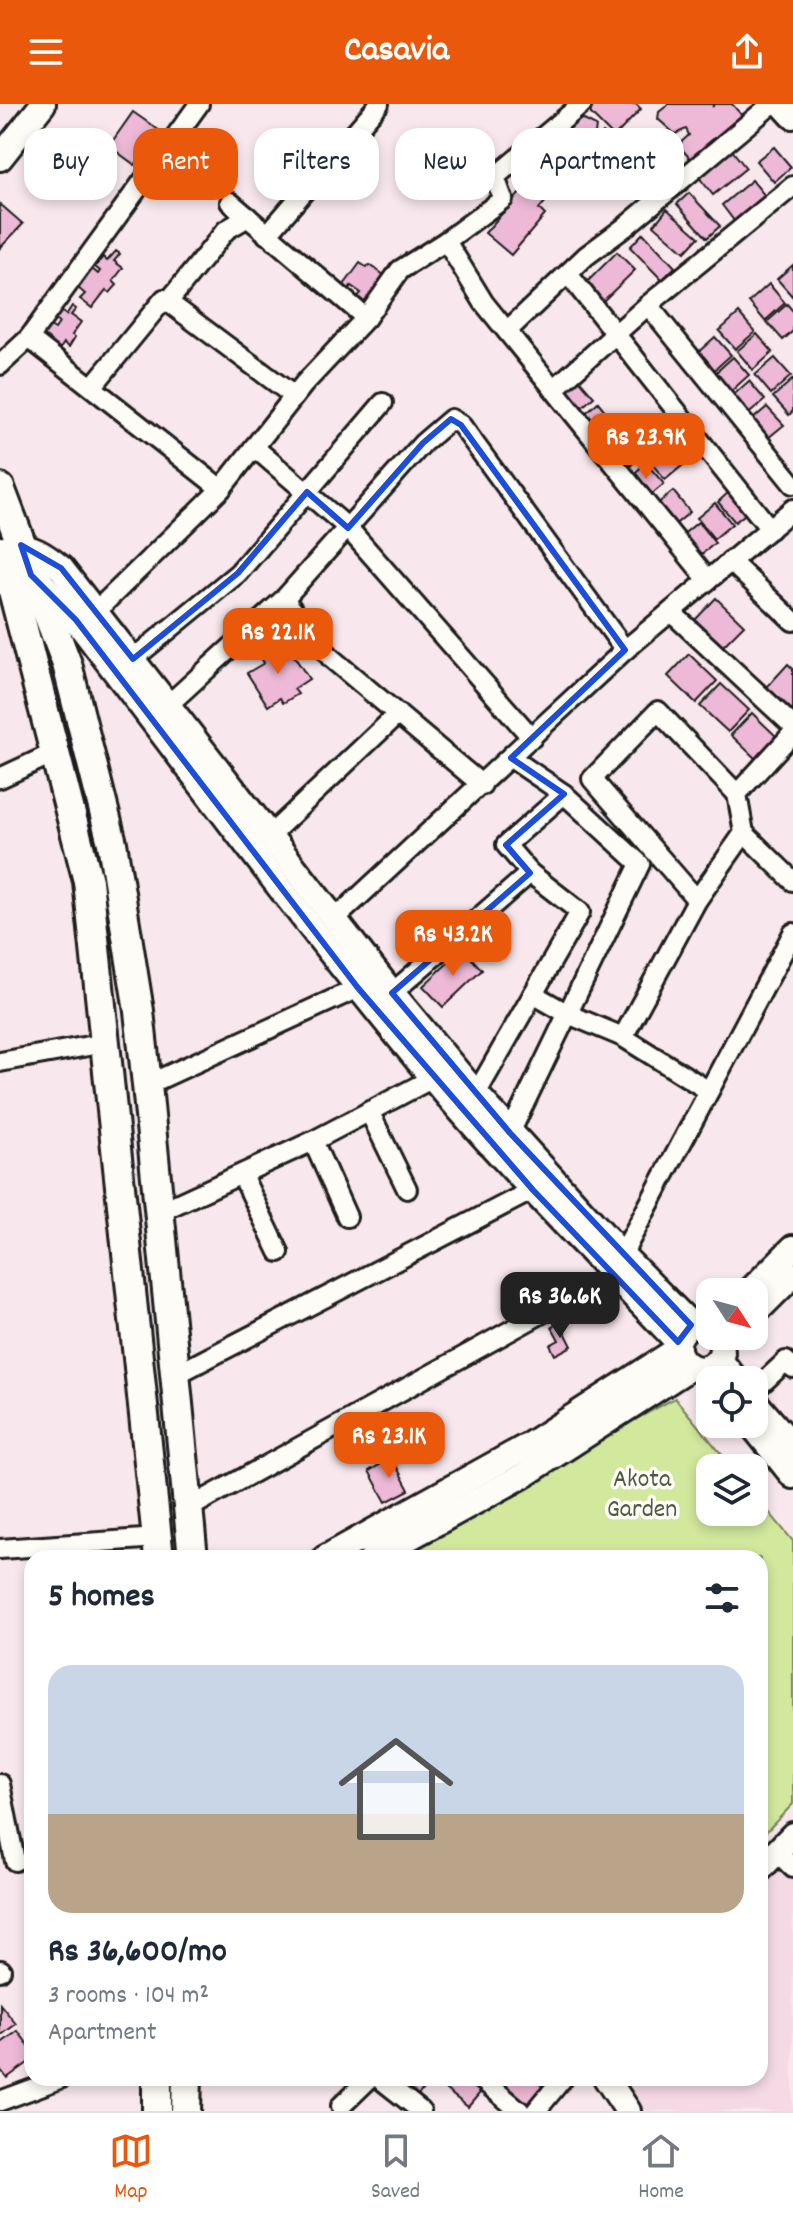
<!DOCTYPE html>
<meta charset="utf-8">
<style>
:root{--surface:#fff;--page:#f6f6f7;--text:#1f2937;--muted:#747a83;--line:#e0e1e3;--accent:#ea580c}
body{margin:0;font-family:Dekko,sans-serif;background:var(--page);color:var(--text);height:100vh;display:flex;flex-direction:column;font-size:30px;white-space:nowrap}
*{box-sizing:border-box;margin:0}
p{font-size:26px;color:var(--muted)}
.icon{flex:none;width:44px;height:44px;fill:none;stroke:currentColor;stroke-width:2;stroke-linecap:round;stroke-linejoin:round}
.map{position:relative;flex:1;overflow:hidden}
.side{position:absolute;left:24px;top:1446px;width:744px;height:536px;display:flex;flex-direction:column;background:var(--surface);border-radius:24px;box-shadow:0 4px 12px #0003}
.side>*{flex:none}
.guide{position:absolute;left:24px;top:24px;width:746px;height:72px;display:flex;gap:16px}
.needle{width:52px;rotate:126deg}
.fabs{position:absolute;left:696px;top:1174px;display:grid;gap:16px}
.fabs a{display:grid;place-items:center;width:72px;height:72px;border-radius:16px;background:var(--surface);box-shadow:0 4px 12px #0003;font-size:40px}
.price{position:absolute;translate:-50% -68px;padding:0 18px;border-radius:16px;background:var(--accent);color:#fff;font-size:26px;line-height:52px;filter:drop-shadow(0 2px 4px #0008)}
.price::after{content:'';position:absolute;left:50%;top:48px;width:24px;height:18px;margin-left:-12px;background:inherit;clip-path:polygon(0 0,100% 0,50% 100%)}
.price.selected{background:#222;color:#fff}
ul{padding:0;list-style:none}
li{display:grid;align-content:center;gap:16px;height:424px;padding:0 24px}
li span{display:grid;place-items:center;height:248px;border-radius:24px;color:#555}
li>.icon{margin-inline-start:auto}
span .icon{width:144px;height:144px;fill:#fffc;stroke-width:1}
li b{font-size:34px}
h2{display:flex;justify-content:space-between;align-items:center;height:96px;padding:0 24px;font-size:34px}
.pill{padding:0 28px;border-radius:24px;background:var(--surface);box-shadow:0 4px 12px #0003;font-size:28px;line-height:72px}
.pill.selected{background:var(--accent);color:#fff}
header{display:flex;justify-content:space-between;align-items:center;height:104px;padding:0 24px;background:var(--accent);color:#fff;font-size:36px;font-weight:700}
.tabs{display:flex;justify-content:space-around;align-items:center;height:112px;border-top:2px solid var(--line);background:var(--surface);font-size:22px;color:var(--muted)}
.tabs a{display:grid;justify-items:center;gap:4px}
.tabs .selected{color:var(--accent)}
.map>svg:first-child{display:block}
.built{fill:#f5dae6}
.green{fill:#d1e89d;stroke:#76825c;stroke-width:2}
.building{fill:#edb9d6;stroke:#1c1c1c;stroke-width:2}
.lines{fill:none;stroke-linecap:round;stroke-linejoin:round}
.street-casing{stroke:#1c1c1c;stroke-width:24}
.secondary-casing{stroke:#1c1c1c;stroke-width:30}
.primary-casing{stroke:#1c1c1c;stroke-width:34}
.street{stroke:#fdfcf7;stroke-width:18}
.secondary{stroke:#fdfcf7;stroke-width:24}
.primary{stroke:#fdfcf7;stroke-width:28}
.marked{fill:none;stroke:#1d4ed8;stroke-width:6;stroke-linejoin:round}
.labels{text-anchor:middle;stroke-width:7;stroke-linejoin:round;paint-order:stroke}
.park-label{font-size:26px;fill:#525943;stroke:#fdfcf7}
</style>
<header><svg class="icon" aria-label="menu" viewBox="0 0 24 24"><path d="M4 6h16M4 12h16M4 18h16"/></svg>Casavia<svg class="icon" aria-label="share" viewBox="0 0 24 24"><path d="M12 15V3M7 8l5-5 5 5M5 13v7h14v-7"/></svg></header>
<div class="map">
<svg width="793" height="2007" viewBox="0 0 793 2007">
<rect width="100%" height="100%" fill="#f8e8ed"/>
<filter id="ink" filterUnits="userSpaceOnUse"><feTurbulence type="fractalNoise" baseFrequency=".0125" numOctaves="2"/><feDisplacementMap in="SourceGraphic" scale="16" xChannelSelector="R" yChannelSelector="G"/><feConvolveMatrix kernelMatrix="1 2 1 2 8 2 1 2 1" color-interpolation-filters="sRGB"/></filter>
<g filter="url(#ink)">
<polygon class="built" points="793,1734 793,2007 632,2007 608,1974 760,1974 760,1768"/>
<polygon class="green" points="675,1294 733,1364 710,1364 710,1408 754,1408 754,1390 793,1437 793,1700 760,1734 760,1454 382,1454"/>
<g class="building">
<polygon points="595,0 636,0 641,5 614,33 591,10 590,4"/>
<polygon points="669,0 715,0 712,3 715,0 732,0 746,16 696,61 678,41 689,31 686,25 675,30 658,15 659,8"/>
<polygon points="133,8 160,27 135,61 109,42"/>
<polygon points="580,14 596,22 595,30 600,33 603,29 612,36 610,45 571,90 559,80 563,76 558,72 554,74 542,65 541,55"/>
<polygon points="774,43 791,63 774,78 756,57"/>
<polygon points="731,45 746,64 713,91 698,72"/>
<polygon points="534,73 553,89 539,105 545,111 511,151 485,129"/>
<polygon points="752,76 766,93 735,118 722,101"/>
<polygon points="689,89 720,122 707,134 677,100"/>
<polygon points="0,100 23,120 0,144"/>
<polygon points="667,105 699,133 685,148 654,121"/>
<polygon points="643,129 675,163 662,176 630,143"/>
<polygon points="116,147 120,150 114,157 123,164 113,177 117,181 110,189 106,186 92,204 80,195 85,190 77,183 92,165 98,170 100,167 95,163 103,153 107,157"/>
<polygon points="617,148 635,166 602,198 585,180"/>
<polygon points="360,159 366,163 370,161 388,174 367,202 356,195 361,189 351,182 349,185 344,181"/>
<polygon points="793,161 793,193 777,175"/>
<polygon points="769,180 785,199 765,217 749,198"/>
<polygon points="787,200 793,207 793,227 783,236 767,218"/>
<polygon points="72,202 76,205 71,211 81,218 72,231 75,233 69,243 64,239 58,248 42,234 50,222 55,225 59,219 54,216 60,206 66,211"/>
<polygon points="739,209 755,228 735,245 719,227"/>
<polygon points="757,230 773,248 753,266 737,247"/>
<polygon points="715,233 731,251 711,269 695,251"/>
<polygon points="733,253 749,271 729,289 713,271"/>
<polygon points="775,254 791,272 771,290 755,271"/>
<polygon points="576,272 594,293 576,308 558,287"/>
<polygon points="793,275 793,307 789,311 773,293"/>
<polygon points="749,277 765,296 745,313 729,295"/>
<polygon points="598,298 615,319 597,334 580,314"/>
<polygon points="767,303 784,321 763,338 747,320"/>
<polygon points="686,323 703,344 685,359 668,338"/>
<polygon points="625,330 643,351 625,366 607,346"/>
<polygon points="666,340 683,361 665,376 648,355"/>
<polygon points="646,359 664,380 646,395 629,374"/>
<polygon points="731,386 749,407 735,418 718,398"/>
<polygon points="673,387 690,408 672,423 655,402"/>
<polygon points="715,399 732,420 714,435 697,414"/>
<polygon points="698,418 715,439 697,454 680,433"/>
<polygon points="716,494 744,521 723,542 695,516"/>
<polygon points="274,543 278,550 288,543 309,575 294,585 298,590 283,599 280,594 268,602 247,569 264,559 260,552"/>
<polygon points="689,550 717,577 696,599 668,572"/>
<polygon points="788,560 793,565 793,607 767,583"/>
<polygon points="721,580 749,606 728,628 700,602"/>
<polygon points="752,609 780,636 759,658 731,631"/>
<polygon points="463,845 482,866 443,903 423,882"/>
<polygon points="560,1218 572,1242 555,1251 550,1241 559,1236 552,1223"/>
<polygon points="392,1354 409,1386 386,1398 369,1367"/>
<polygon points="0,1900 16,1920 0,1932"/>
<polygon points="18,1927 32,1946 32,1956 7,1974 0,1965 0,1940"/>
<polygon points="388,1974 430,1974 431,1975 415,1995"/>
<polygon points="439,1974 474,1974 485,1983 468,2003 436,1978"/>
<polygon points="504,1974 532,1974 547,1986 530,2007 498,1981"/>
</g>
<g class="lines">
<defs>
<g id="street">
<polyline points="582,0 495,73 503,95 446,137 484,199 708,476"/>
<polyline points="230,98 366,214"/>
<polyline points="267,131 379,0"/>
<polyline points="568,170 770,425"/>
<polyline points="168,198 226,126 248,113"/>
<polyline points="648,201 793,380"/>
<polyline points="507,227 586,152 625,123 772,0"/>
<polyline points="29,234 221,385"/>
<polyline points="0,261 29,234 199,0"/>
<polyline points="92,283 164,195 294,292"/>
<polyline points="554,285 648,201 793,82"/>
<polyline points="254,343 348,424 532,634"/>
<polyline points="730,457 793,517"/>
<polyline points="284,495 423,339 451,315 461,321 625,546"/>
<polyline points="671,508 793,622"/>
<polyline points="94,509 221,385 304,280 366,214 400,166 446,137"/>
<polyline points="133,555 238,469 383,299"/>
<polyline points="169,600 284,495 331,554 482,681"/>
<polyline points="0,674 56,648"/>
<polyline points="744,729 793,777"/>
<polyline points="269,732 398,610"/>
<polyline points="697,796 592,675 658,607 737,690"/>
<polyline points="336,814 625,546 793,405"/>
<polyline points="392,889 530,769"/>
<polyline points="533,890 568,910 623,933 709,987"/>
<polyline points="623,933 697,796 744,729 737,690 793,629"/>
<polyline points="0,958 105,939"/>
<polyline points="147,981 358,884"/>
<polyline points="476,990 580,808 530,769 506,741 564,690"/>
<polyline points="369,1007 407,1085"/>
<polyline points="510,1029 640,760 564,690 511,654"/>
<polyline points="313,1037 347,1113"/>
<polyline points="242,1071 279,1148"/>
<polyline points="159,1108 313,1037 433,974"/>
<polyline points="622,1151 793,829"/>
<polyline points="177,1270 533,1086"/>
<polyline points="754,1287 786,1257 793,1264"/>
<polyline points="189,1404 613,1170"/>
<polyline points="0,1445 158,1434"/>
<polyline points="0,1680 15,1757"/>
<polyline points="777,1748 793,1764"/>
<polyline points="0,1867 1,1866"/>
<polyline points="379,1974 421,2007"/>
<polyline points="480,1974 520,2007"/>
<polyline points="0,1997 62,1974"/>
<polyline points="341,2002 370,1974"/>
<polyline points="536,2007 563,1974"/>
</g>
<g id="secondary">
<polyline points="782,0 793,12"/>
<polyline points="0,54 43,0"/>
<path d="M10 443C30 440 46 452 61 464L392 889 476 990 622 1151 691 1221"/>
<path d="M37 474 76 516C193 669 307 824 430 971 508 1064 594 1150 678 1238"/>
<polyline points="749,1188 793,1144"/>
<polyline points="754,1210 793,1171"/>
<path d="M710 1221H691C655 1245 702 1288 722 1249L721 1232"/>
<polyline points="719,1255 736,1276"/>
<polyline points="754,1297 793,1342"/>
<polyline points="751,1320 793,1372"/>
<polyline points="325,1454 529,1341 678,1245"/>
<polyline points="372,1454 524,1371 691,1263"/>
<polyline points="760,1765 793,1731"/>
<polyline points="606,1974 628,2007"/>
</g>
<g id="primary">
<polyline points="0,384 67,560 112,739 139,907 147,981 193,1454"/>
<polyline points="0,447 9,471 88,777 159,1454"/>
<polyline points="157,2007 157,1974"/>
<polyline points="186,2007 187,1974"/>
</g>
</defs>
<use href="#street" class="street-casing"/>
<use href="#secondary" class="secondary-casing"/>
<use href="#primary" class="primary-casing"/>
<use href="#street" class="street"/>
<use href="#secondary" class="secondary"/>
<use href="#primary" class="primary"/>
</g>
</g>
<path class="marked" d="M451 315 461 321 625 546 511 654 564 690 506 741 530 769 392 889 510 1029 691 1221 678 1238 533 1086 358 884 76 516 31 471 21 441 61 464 133 555 238 469 307 388 348 424 423 339Z"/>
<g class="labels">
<g class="park-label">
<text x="642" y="1382">Akota<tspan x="642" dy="30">Garden</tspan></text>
</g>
</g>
</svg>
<div class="fabs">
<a><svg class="needle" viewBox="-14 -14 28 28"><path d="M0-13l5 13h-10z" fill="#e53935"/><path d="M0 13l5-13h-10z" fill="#747a83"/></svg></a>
<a><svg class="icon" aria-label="locate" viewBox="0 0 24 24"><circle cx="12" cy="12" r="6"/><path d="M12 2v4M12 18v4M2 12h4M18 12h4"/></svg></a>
<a><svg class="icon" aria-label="layers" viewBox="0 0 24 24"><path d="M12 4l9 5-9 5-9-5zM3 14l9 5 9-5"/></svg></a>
</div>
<b class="price" style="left:646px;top:377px">Rs 23.9K</b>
<b class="price" style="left:278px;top:572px">Rs 22.1K</b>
<b class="price" style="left:453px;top:874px">Rs 43.2K</b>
<b class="price selected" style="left:560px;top:1236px">Rs 36.6K</b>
<b class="price" style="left:389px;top:1376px">Rs 23.1K</b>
<div class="guide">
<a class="pill">Buy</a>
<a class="pill selected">Rent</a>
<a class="pill">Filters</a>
<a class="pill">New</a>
<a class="pill">Apartment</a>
</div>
<section class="side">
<h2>5 homes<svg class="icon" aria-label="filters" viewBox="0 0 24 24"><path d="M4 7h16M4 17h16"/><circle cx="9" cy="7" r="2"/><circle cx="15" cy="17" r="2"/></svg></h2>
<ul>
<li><span style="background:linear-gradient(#c9d6e8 60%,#b9a48a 0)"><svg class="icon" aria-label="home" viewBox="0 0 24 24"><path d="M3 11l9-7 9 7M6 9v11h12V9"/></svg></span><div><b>Rs 36,600/mo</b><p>3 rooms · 104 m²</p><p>Apartment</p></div></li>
</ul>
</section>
</div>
<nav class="tabs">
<a class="selected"><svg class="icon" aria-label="map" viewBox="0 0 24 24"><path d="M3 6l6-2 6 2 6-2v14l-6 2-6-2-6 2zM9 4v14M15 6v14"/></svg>Map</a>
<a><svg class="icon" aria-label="saved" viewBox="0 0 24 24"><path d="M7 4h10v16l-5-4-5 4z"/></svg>Saved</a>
<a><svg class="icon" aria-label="home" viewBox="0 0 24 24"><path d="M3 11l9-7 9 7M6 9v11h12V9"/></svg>Home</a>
</nav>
